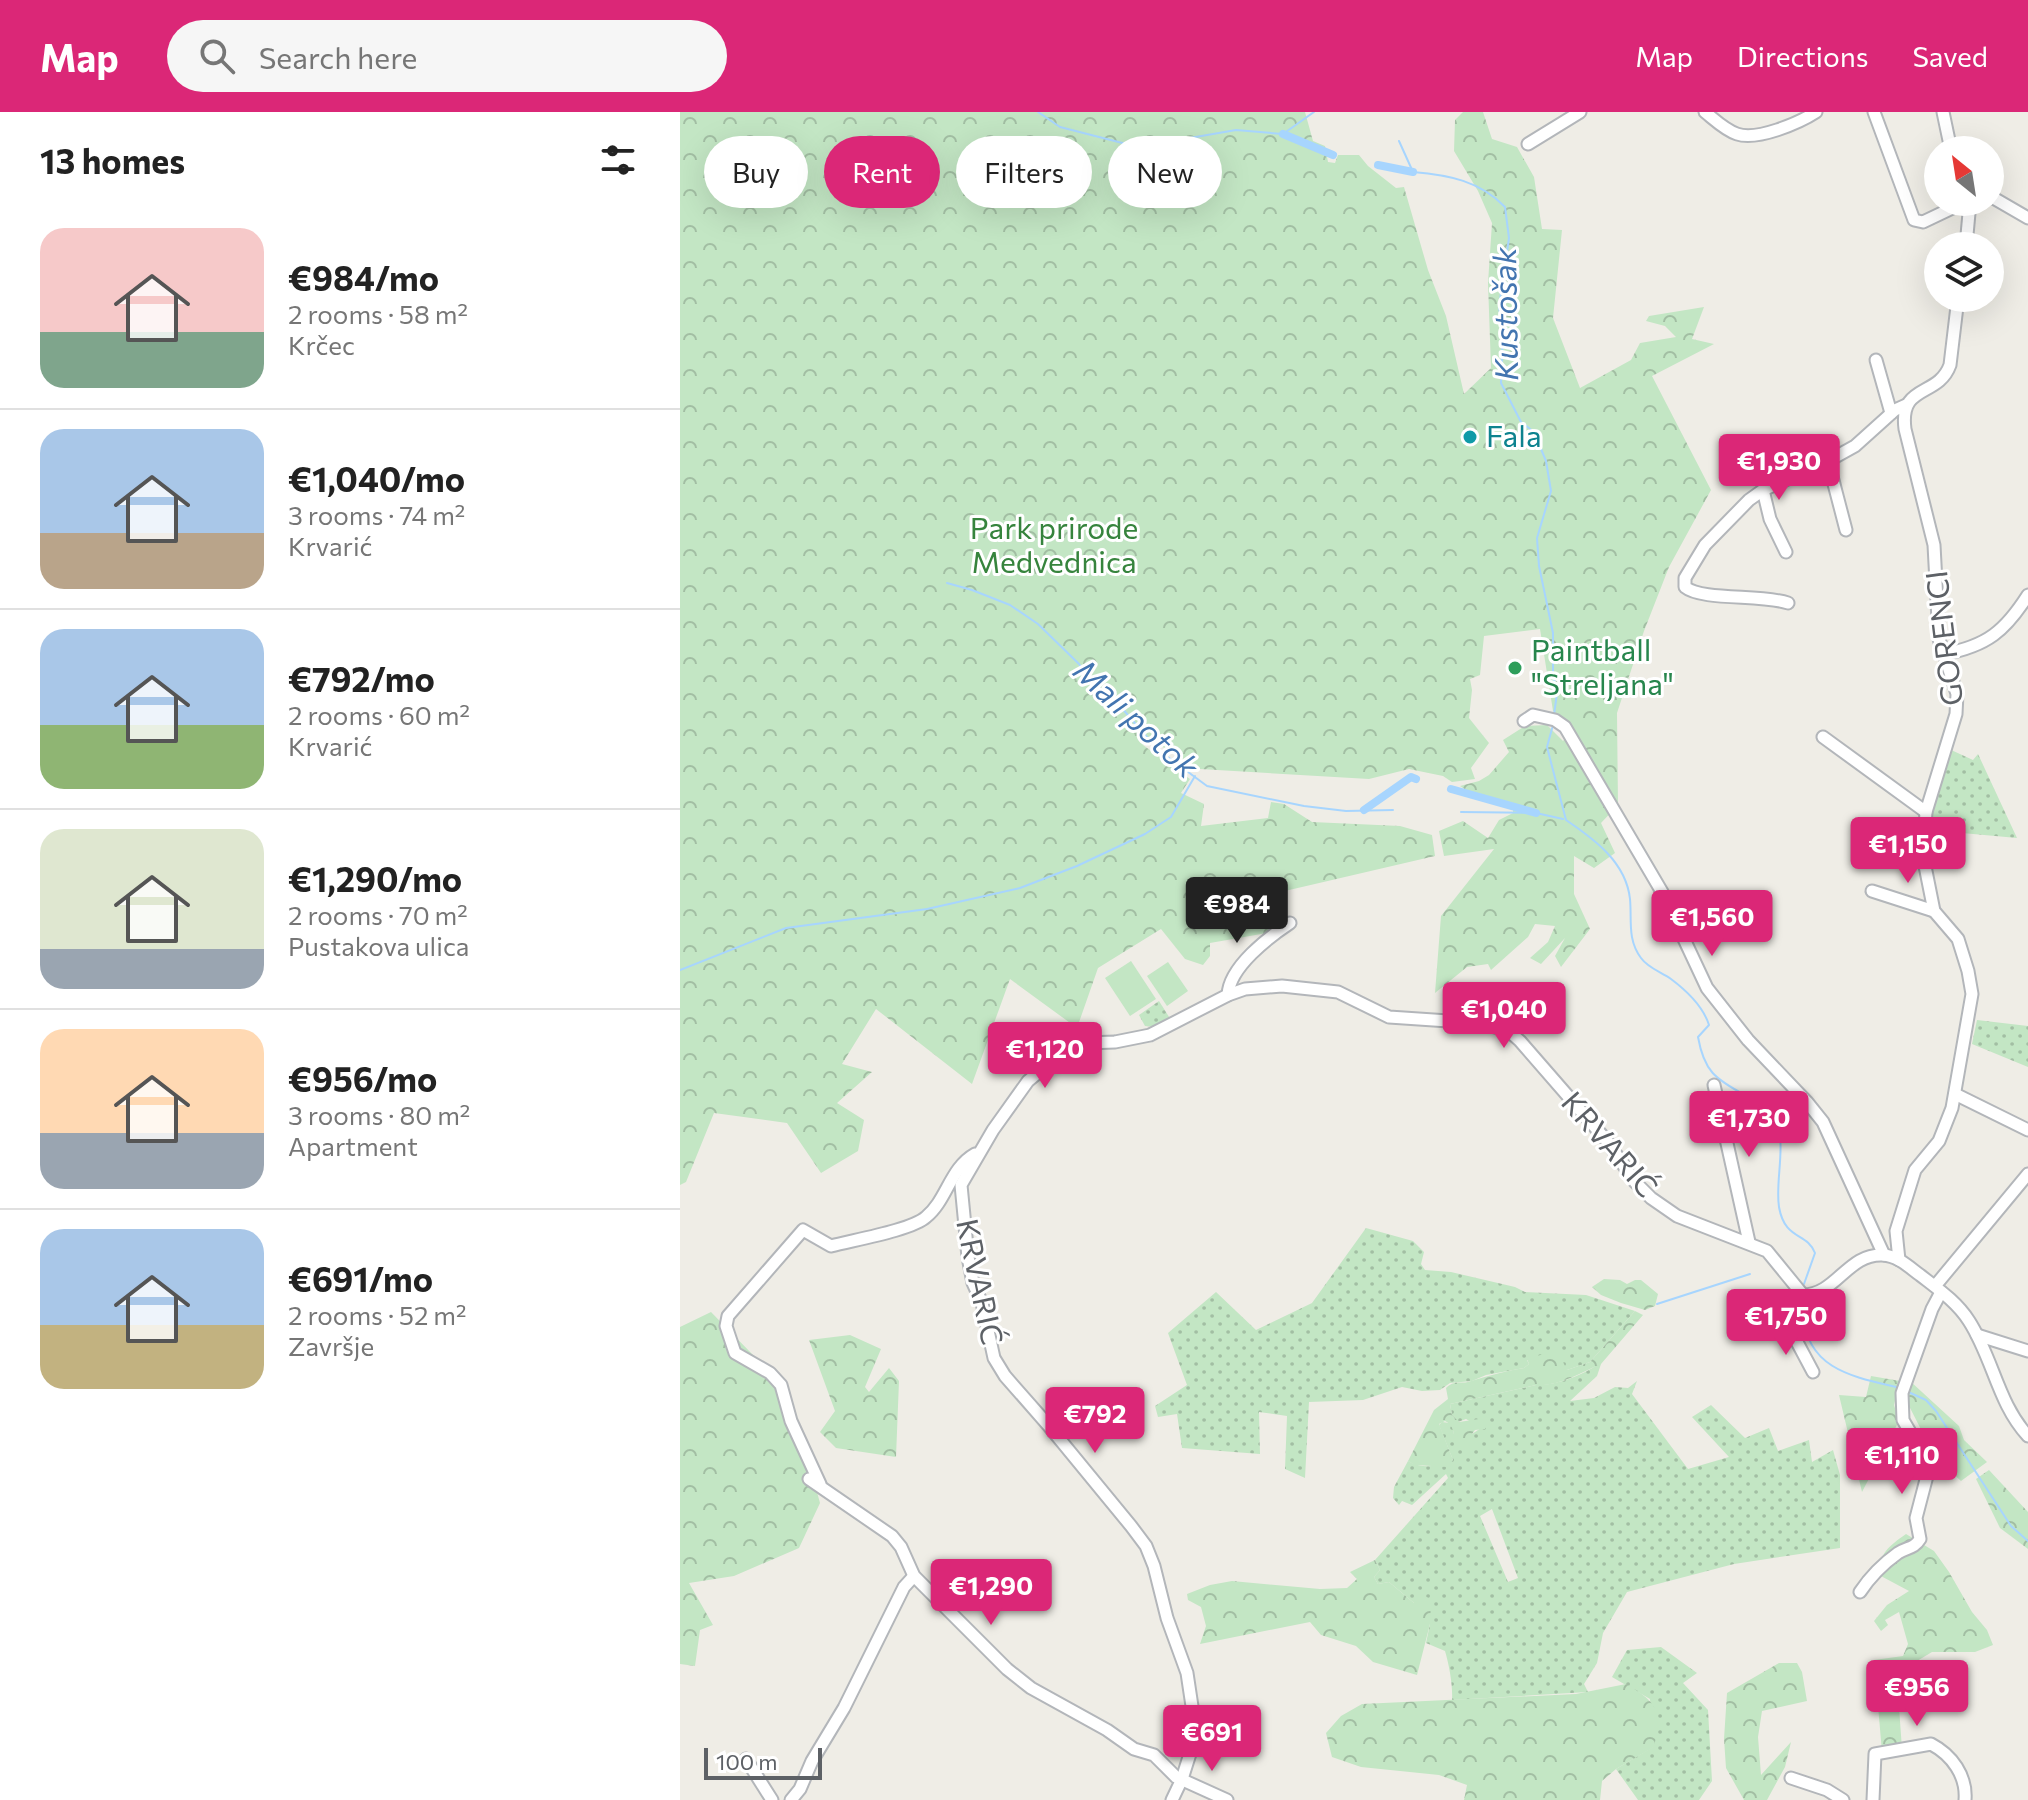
<!DOCTYPE html>
<meta charset="utf-8">
<style>
:root{--surface:#fff;--page:#f6f6f6;--text:#222;--muted:#767676;--line:#e0e0e0;--accent:#db2777}
body{margin:0;font-family:Commissioner,sans-serif;background:var(--page);color:var(--text);height:100vh;display:flex;flex-direction:column;font-size:30px;white-space:nowrap}
*{box-sizing:border-box;margin:0}
p{font-size:26px;color:var(--muted)}
.icon{flex:none;width:44px;height:44px;fill:none;stroke:currentColor;stroke-width:2;stroke-linecap:round;stroke-linejoin:round}
.map{position:relative;flex:1;overflow:hidden}
.drawer{display:flex;flex-direction:column;background:var(--surface);width:680px}
.drawer>*{flex:none}
.top-card{position:absolute;left:24px;top:24px;width:760px;height:72px;display:flex;gap:16px}
.needle{width:52px;rotate:330deg}
.controls{position:absolute;left:1244px;top:24px;display:grid;gap:16px}
.controls a{display:grid;place-items:center;width:80px;height:80px;border-radius:50%;background:var(--surface);box-shadow:0 8px 32px #0002;font-size:40px}
.scale{position:absolute;left:24px;bottom:20px;width:118px;box-sizing:border-box;padding-left:8px;border:4px solid #5d6166;border-top:0;font-size:22px;line-height:28px;white-space:nowrap;color:#5d6166;-webkit-text-stroke:6px #fff;paint-order:stroke}
.price{position:absolute;translate:-50% -68px;padding:0 18px;border-radius:8px;background:var(--accent);color:#fff;font-size:26px;line-height:52px;filter:drop-shadow(0 2px 4px #0008)}
.price::after{content:'';position:absolute;left:50%;top:48px;width:24px;height:18px;margin-left:-12px;background:inherit;clip-path:polygon(0 0,100% 0,50% 100%)}
.price.active{background:#222;color:#fff}
ul{padding:0;list-style:none}
li{display:flex;align-items:center;gap:24px;height:200px;padding:0 40px}
li+li{border-top:2px solid var(--line)}
li span{display:grid;place-items:center;flex:none;width:224px;height:160px;border-radius:24px;color:#555}
li>.icon{margin-inline-start:auto}
span .icon{width:96px;height:96px;fill:#fffc;stroke-width:1}
li b{font-size:34px}
h2{display:flex;justify-content:space-between;align-items:center;height:96px;padding:0 40px;font-size:34px}
.chip{padding:0 28px;border-radius:36px;background:var(--surface);box-shadow:0 8px 32px #0002;font-size:28px;line-height:72px}
.chip.active{background:var(--accent);color:#fff}
header{display:flex;align-items:center;gap:48px;box-sizing:border-box;height:112px;padding:0 40px;background:var(--accent);color:#fff}
header strong{font-size:38px}
nav{display:flex;gap:44px;margin-inline-start:auto;font-size:28px}
.search{width:560px;height:72px;background:var(--page);display:flex;align-items:center;gap:20px;box-sizing:border-box;padding:0 28px;border-radius:44px;color:var(--muted);font-size:30px}
main{display:flex;flex:1;min-height:0}
.map>svg:first-child{display:block}
.green{fill:url(#green-dots);fill-rule:evenodd}
.forest{fill:url(#forest-crowns)}
.pitch{fill:#c3e6c4}
.lines{fill:none;stroke-linecap:round;stroke-linejoin:round}
.stream{stroke:#a7d5fe;stroke-width:2}
.canal{stroke:#a7d5fe;stroke-width:8}
.minor-casing{stroke:#b3b6ba;stroke-width:15}
.minor{stroke:#fff;stroke-width:11}
.culture-dot{fill:#0f9aa8;stroke:#fff;stroke-width:3}
.leisure-dot{fill:#2e9e5b;stroke:#fff;stroke-width:3}
.labels{text-anchor:middle;stroke-width:6;stroke-linejoin:round;paint-order:stroke}
.culture-label{font-size:30px;fill:#0d838f;stroke:#fff;text-anchor:start}
.park-label{font-size:30px;fill:#36843d;stroke:#fff}
.street-label{font-size:30px;fill:#5d6166;stroke:#fff}
.leisure-label{font-size:30px;fill:#27864d;stroke:#fff;text-anchor:start}
.water-label{font-size:32px;font-style:italic;fill:#4375b0;stroke:#fff}
</style>
<header>
<strong>Map</strong>
<div class="search"><svg class="icon" aria-label="search" viewBox="0 0 24 24"><circle cx="10" cy="10" r="6"/><path d="M15 15l6 6"/></svg>Search here</div>
<nav><a>Map</a><a>Directions</a><a>Saved</a></nav>
</header>
<main>
<section class="drawer">
<h2>13 homes<svg class="icon" aria-label="filters" viewBox="0 0 24 24"><path d="M4 7h16M4 17h16"/><circle cx="9" cy="7" r="2"/><circle cx="15" cy="17" r="2"/></svg></h2>
<ul>
<li><span style="background:linear-gradient(#f6c9c9 65%,#7fa58c 0)"><svg class="icon" aria-label="home" viewBox="0 0 24 24"><path d="M3 11l9-7 9 7M6 9v11h12V9"/></svg></span><div><b>€984/mo</b><p>2 rooms · 58 m²</p><p>Krčec</p></div></li>
<li><span style="background:linear-gradient(#a9c7e8 65%,#b9a48a 0)"><svg class="icon" aria-label="home" viewBox="0 0 24 24"><path d="M3 11l9-7 9 7M6 9v11h12V9"/></svg></span><div><b>€1,040/mo</b><p>3 rooms · 74 m²</p><p>Krvarić</p></div></li>
<li><span style="background:linear-gradient(#a9c7e8 60%,#8fb573 0)"><svg class="icon" aria-label="home" viewBox="0 0 24 24"><path d="M3 11l9-7 9 7M6 9v11h12V9"/></svg></span><div><b>€792/mo</b><p>2 rooms · 60 m²</p><p>Krvarić</p></div></li>
<li><span style="background:linear-gradient(#dfe7d0 75%,#9aa5b1 0)"><svg class="icon" aria-label="home" viewBox="0 0 24 24"><path d="M3 11l9-7 9 7M6 9v11h12V9"/></svg></span><div><b>€1,290/mo</b><p>2 rooms · 70 m²</p><p>Pustakova ulica</p></div></li>
<li><span style="background:linear-gradient(#ffd9b3 65%,#9aa5b1 0)"><svg class="icon" aria-label="home" viewBox="0 0 24 24"><path d="M3 11l9-7 9 7M6 9v11h12V9"/></svg></span><div><b>€956/mo</b><p>3 rooms · 80 m²</p><p>Apartment</p></div></li>
<li><span style="background:linear-gradient(#a9c7e8 60%,#c2b280 0)"><svg class="icon" aria-label="home" viewBox="0 0 24 24"><path d="M3 11l9-7 9 7M6 9v11h12V9"/></svg></span><div><b>€691/mo</b><p>2 rooms · 52 m²</p><p>Završje</p></div></li>
</ul>
</section>
<div class="map">
<svg width="1348" height="1688" viewBox="0 0 1348 1688">
<defs>
<pattern id="green-dots" width="8" height="8" patternUnits="userSpaceOnUse" patternTransform="scale(2)"><rect width="8" height="8" fill="#c3e6c4"/><path d="M2 2h.1M6 6h.1" fill="none" stroke="#a2bea3" stroke-width="1.8" stroke-linecap="round"/></pattern>
<pattern id="forest-crowns" width="20" height="18" patternUnits="userSpaceOnUse" patternTransform="scale(2)"><rect width="20" height="18" fill="#c3e6c4"/><path d="M2 6a3 3 0 1 1 6 0M12 15a3 3 0 1 1 6 0" fill="none" stroke="#a2bea3"/></pattern>
</defs>
<rect width="100%" height="100%" fill="#efede6"/>
<g class="green">
<polygon points="1269,637 1293,648 1298,642 1337,726 1249,718 1246,715"/>
<polygon points="479,889 491,908 476,915 465,914 459,903"/>
<polygon points="1297,908 1348,914 1348,955 1292,932"/>
<polygon points="686,1116 733,1129 744,1140 741,1152 745,1158 771,1160 835,1175 845,1180 906,1183 955,1199 910,1250 887,1258 847,1248 849,1252 844,1256 806,1263 792,1269 770,1271 760,1278 742,1279 722,1275 683,1288 629,1290 625,1366 605,1357 607,1304 579,1300 580,1342 502,1336 497,1302 478,1305 475,1294 507,1273 488,1221 536,1180 576,1218 632,1191"/>
<path d="M918 1252H921L917 1264 890 1289 914 1286 935 1275 948 1276 957 1269 952 1282 1008 1357 1049 1345 1012 1305 1031 1293 1065 1326 1089 1316 1098 1339 1129 1328 1132 1350 1153 1338 1160 1363V1436L1054 1452 947 1480 923 1521 917 1551 904 1572 908 1580 772 1588C773 1574 769 1552 765 1539L746 1531 750 1512 734 1491 709 1470 698 1472 694 1465 700 1458 695 1448 768 1366 766 1362 732 1393 722 1389 719 1393 713 1386 714 1375 728 1349C741 1357 760 1355 773 1348L759 1313 762 1310 770 1311 773 1317 775 1328 792 1322 801 1316 786 1307 778 1310 772 1303 770 1292 856 1273C874 1274 904 1263 918 1252ZM812 1397 838 1466 828 1470 800 1404Z"/>
<polygon points="981,1535 1017,1561 1003,1571 1028,1598 1032,1669 1019,1688 958,1688 936,1657 973,1635 970,1587 932,1565 947,1538"/>
</g>
<g class="forest">
<polygon points="0,0 625,0 633,29 645,34 648,50 655,51 658,43 679,43 688,54 716,76 724,75 748,158 766,204 784,282 811,256 808,171 812,111 798,79 774,39 775,8 783,0 803,0 812,27 837,35 854,65 862,117 882,118 873,206 900,276 951,248 960,231 996,225 985,214 966,209 969,204 1024,195 1012,227 1034,232 972,264 1031,378 989,455 964,519 937,601 938,693 921,711 935,741 914,756 894,744 894,782 910,817 881,855 875,844 885,826 861,852 850,846 868,830 875,814 855,812 848,825 811,858 808,852 787,855 755,881 761,804 814,737 764,744 759,719 783,709 808,726 819,708 833,701 833,691 786,678 780,674 799,669 809,663 829,640 823,628 845,614 867,613 883,629 893,617 873,599 860,517 804,524 800,563 790,567 792,578 789,606 809,631 791,656 795,667 772,670 763,664 729,657 689,667 520,657 484,636 475,626 463,633 510,667 501,681 524,692 521,714 588,706 591,690 604,692 632,710 720,714 752,723 755,744 592,782 601,813 587,821 530,831 530,844 523,853 505,847 481,817 418,856 397,916 330,867 292,972 196,897 162,952 192,960 157,991 184,1008 178,1039 141,1061 107,1011 34,1001 6,1070 0,1073"/>
<polygon points="924,1167 940,1168 947,1172 955,1168 961,1168 978,1182 975,1194 965,1198 941,1191 921,1183 912,1175"/>
<path d="M955 1199 963 1203 921 1252C902 1260 878 1275 856 1273L770 1292 772 1303 779 1310 799 1307 806 1310 807 1314 805 1317 795 1318 792 1322 793 1332 786 1336 774 1328C774 1319 773 1313 765 1309L759 1312 773 1348 768 1355 735 1353 728 1349 754 1298 768 1287 766 1276C776 1267 780 1273 791 1269 808 1264 825 1259 844 1256L849 1252 847 1247 877 1238 887 1258 910 1250Z"/>
<polygon points="31,1200 110,1281 140,1391 119,1436 54,1464 9,1471 33,1513 20,1518 15,1554 0,1552 0,1215"/>
<polygon points="170,1223 201,1237 185,1275 189,1280 209,1256 219,1269 216,1345 156,1336 140,1320 155,1299 129,1228"/>
<polygon points="1191,1264 1220,1269 1214,1293 1219,1309 1182,1380 1159,1283 1186,1285"/>
<polygon points="1230,1269 1279,1314 1284,1328 1307,1350 1281,1369 1255,1345 1227,1290"/>
<polygon points="1309,1358 1348,1400 1348,1437 1320,1416 1296,1367"/>
<path d="M1226 1422 1254 1439 1269 1460 1292 1500 1307 1518 1313 1533 1295 1540H1252L1232 1552 1218 1581 1222 1637 1202 1640 1194 1548 1223 1544 1228 1532 1219 1500 1205 1508 1208 1513 1201 1519 1194 1509 1207 1493 1229 1479 1199 1463C1199 1441 1209 1434 1226 1422Z"/>
<polygon points="695,1448 700,1458 694,1465 698,1472 709,1470 734,1491 747,1485 751,1490 750,1512 737,1563 693,1550 676,1534 641,1523 630,1510 520,1532 526,1514 521,1495 508,1488 507,1482 530,1473 552,1469 640,1477 667,1476 677,1467 670,1460"/>
<polygon points="1099,1551 1117,1551 1122,1560 1127,1589 1082,1599 1078,1625 1081,1663 1111,1630 1105,1655 1087,1688 1064,1688 1046,1656 1044,1627 1047,1581"/>
<path d="M946 1572C978 1591 982 1598 974 1635L936 1657 922 1669 920 1688H784L787 1673 759 1663 681 1655 652 1645 646 1621 661 1604 682 1592 896 1582Z"/>
</g>
<g class="pitch">
<polygon points="451,849 476,887 450,904 425,866"/>
<polygon points="488,850 508,879 487,894 467,864"/>
</g>
<g class="lines">
<g class="stream">
<polyline points="358,0 380,15 458,35 556,18 603,22 634,0"/>
<path d="M719 29 733 60C769 63 800 69 825 95L829 126 819 195 823 219 821 271 841 310 854 320 866 349 871 379 857 426 859 454 873 521V563L877 581 874 603"/>
<polyline points="267,471 292,478 330,493 358,512 399,552 416,574 441,595 477,637 527,674 624,694 666,699 713,698"/>
<path d="M873 613 867 635 886 708C914 727 946 750 950 787 952 808 947 827 961 846 968 856 981 860 991 867 1007 879 1023 894 1029 913L1018 925C1024 959 1035 967 1065 983 1072 987 1081 989 1087 994 1112 1019 1094 1064 1099 1095 1105 1129 1127 1120 1135 1141L1124 1172"/>
<polyline points="781,700 856,701 883,707"/>
<polyline points="0,858 106,816 247,797 340,776 397,754 465,722 491,705 515,664"/>
<polyline points="977,1192 1070,1162"/>
<path d="M1123 1202C1127 1258 1174 1265 1220 1276"/>
<polyline points="1226,1279 1246,1288 1256,1299 1331,1414 1348,1429"/>
</g>
<g class="canal">
<polyline points="603,22 653,43"/>
<polyline points="698,53 733,60"/>
<polyline points="771,677 856,701"/>
<polyline points="684,698 731,665 736,667"/>
</g>
<defs>
<g id="minor">
<path d="M1025 0C1035 8 1045 18 1057 22 1077 29 1119 11 1136 0"/>
<polyline points="1194,0 1234,108 1243,110 1285,90"/>
<polyline points="1263,0 1271,38"/>
<polyline points="848,32 900,0"/>
<polyline points="1310,84 1348,106"/>
<polyline points="1286,134 1290,90"/>
<polyline points="1196,248 1211,301"/>
<polyline points="1148,349 1166,418"/>
<polyline points="1083,378 1090,407 1106,440"/>
<path d="M1108 491C1082 482 1022 489 1005 475V466L1025 433 1069 388 1083 378 1148 349 1175 334 1215 298 1226 293"/>
<path d="M1264 542C1307 534 1325 519 1348 483"/>
<polyline points="844,609 853,603 875,608 885,615 982,780 1027,876 1068,928 1127,990 1143,1010 1204,1143"/>
<polyline points="1143,625 1246,700"/>
<polyline points="1192,779 1254,799"/>
<path d="M548 883C549 855 589 825 610 811"/>
<polyline points="1034,973 1069,1130"/>
<polyline points="1275,982 1348,1018"/>
<path d="M1219 1148 1216 1119 1235 1058 1259 1029 1272 996 1292 882 1288 859 1278 827 1254 799 1243 744 1246 700 1276 602 1277 582 1259 527 1254 433 1225 317C1219 271 1258 286 1270 253L1278 186"/>
<polyline points="1255,1174 1348,1062"/>
<polyline points="1067,1190 1108,1213 1133,1260"/>
<polyline points="1108,1213 1123,1183"/>
<polyline points="1297,1223 1348,1239"/>
<polyline points="129,1367 212,1424 221,1435 234,1464 327,1557 351,1576 427,1618 454,1637 474,1643 496,1665 547,1688"/>
<path d="M140 1372 111 1309 101 1273 90 1261 55 1241 46 1214 48 1204 123 1118 151 1134C173 1128 232 1118 246 1105 267 1088 270 1056 295 1042"/>
<path d="M1180 1480C1190 1465 1204 1451 1218 1441 1227 1435 1234 1437 1240 1427L1236 1406 1248 1360V1351L1223 1308 1222 1281 1252 1197 1261 1180"/>
<polyline points="66,1647 92,1688"/>
<polyline points="1111,1666 1147,1678 1163,1688"/>
<polyline points="111,1688 120,1677 132,1649 164,1596 224,1475 234,1464"/>
<path d="M492 1688 502 1667 515 1626V1614L507 1561 487 1506 474 1454 466 1434 451 1414 368 1313 325 1264 314 1246 302 1191 293 1171 288 1145 281 1073 313 1018 348 969 372 949 392 935 406 931 435 930 470 923 548 883 565 877 602 874 658 880 709 905 798 911 819 916 831 921 840 929 927 1029 955 1070 971 1086 997 1104 1087 1139 1123 1183C1156 1183 1168 1141 1203 1143 1218 1144 1229 1155 1240 1163 1258 1177 1277 1190 1289 1209 1313 1246 1318 1292 1348 1324"/>
<path d="M1193 1688 1195 1642 1251 1632C1272 1643 1287 1664 1285 1688"/>
</g>
</defs>
<use href="#minor" class="minor-casing"/>
<use href="#minor" class="minor"/>
</g>
<circle class="culture-dot" cx="790" cy="325" r="8"/>
<circle class="leisure-dot" cx="835" cy="556" r="8"/>
<g class="labels">
<g class="culture-label">
<text x="806" y="335">Fala</text>
</g>
<g class="park-label">
<text x="374" y="427">Park prirode<tspan x="374" dy="34">Medvednica</tspan></text>
</g>
<g class="street-label">
<text transform="translate(1265 526) rotate(-97)" y="10">GORENCI</text>
<text transform="translate(929 1033) rotate(49)" y="10">KRVARIĆ</text>
<text transform="translate(299 1170) rotate(78)" y="10">KRVARIĆ</text>
</g>
<g class="leisure-label">
<text x="851" y="549">Paintball<tspan x="851" dy="34">"Streljana"</tspan></text>
</g>
<g class="water-label">
<text transform="translate(826 202) rotate(-91)" y="11">Kustošak</text>
<text transform="translate(456 607) rotate(43)" y="11">Mali potok</text>
</g>
</g>
</svg>
<div class="controls">
<a><svg class="needle" viewBox="-14 -14 28 28"><path d="M0-13l5 13h-10z" fill="#e53935"/><path d="M0 13l5-13h-10z" fill="#767676"/></svg></a>
<a><svg class="icon" aria-label="layers" viewBox="0 0 24 24"><path d="M12 4l9 5-9 5-9-5zM3 14l9 5 9-5"/></svg></a>
</div>
<div class="scale">100 m</div>
<b class="price" style="left:1099px;top:390px">€1,930</b>
<b class="price" style="left:1228px;top:773px">€1,150</b>
<b class="price active" style="left:557px;top:833px">€984</b>
<b class="price" style="left:1032px;top:846px">€1,560</b>
<b class="price" style="left:824px;top:938px">€1,040</b>
<b class="price" style="left:365px;top:978px">€1,120</b>
<b class="price" style="left:1069px;top:1047px">€1,730</b>
<b class="price" style="left:1106px;top:1245px">€1,750</b>
<b class="price" style="left:415px;top:1343px">€792</b>
<b class="price" style="left:1222px;top:1384px">€1,110</b>
<b class="price" style="left:311px;top:1515px">€1,290</b>
<b class="price" style="left:1237px;top:1616px">€956</b>
<b class="price" style="left:532px;top:1661px">€691</b>
<div class="top-card">
<a class="chip">Buy</a>
<a class="chip active">Rent</a>
<a class="chip">Filters</a>
<a class="chip">New</a>
</div>
</div>
</main>
